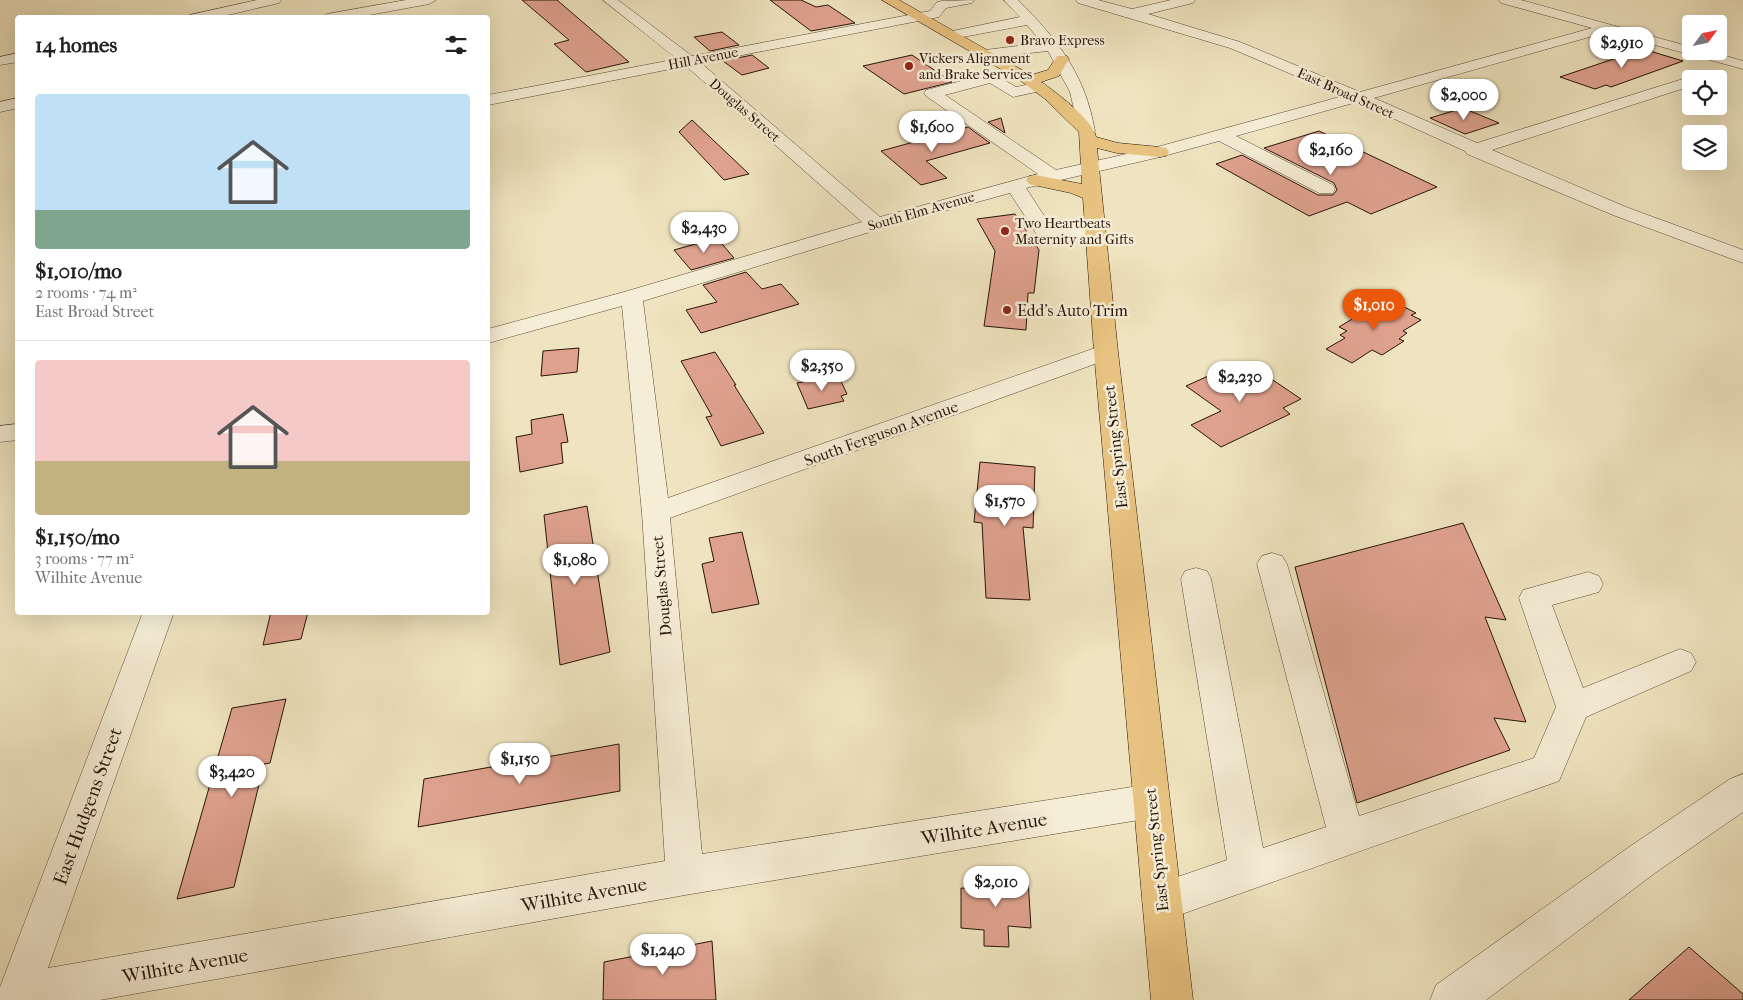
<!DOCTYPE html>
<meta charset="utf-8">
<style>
:root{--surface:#fff;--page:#f6f6f6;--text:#202124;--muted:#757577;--line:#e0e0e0;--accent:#ea580c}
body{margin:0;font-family:"IM FELL French Canon",serif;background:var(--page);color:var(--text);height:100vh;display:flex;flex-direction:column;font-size:19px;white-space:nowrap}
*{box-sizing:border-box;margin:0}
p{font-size:16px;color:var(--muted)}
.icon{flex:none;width:28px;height:28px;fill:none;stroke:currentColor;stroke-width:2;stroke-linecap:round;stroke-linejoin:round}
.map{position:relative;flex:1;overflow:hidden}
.sheet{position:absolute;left:15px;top:15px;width:475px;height:600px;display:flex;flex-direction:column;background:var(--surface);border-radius:5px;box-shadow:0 5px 20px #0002}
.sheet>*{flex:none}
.needle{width:32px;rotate:57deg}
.controls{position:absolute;left:1682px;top:15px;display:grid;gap:10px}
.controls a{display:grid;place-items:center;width:45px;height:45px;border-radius:5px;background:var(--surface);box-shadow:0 5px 20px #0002;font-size:25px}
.price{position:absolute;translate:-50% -42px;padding:0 11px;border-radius:18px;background:#fff;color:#222;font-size:16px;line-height:32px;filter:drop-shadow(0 1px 2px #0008)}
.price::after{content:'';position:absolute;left:50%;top:30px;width:15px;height:11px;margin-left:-8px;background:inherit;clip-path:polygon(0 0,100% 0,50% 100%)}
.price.on{background:var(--accent);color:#fff}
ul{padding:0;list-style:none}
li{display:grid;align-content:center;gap:10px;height:265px;padding:0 20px}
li+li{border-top:1px solid var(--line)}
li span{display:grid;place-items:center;height:155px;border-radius:5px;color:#555}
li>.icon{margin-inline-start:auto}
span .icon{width:90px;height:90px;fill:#fffc;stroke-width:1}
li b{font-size:21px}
h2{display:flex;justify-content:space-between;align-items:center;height:60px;padding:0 20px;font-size:21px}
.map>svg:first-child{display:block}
.building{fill:#dfa28f;stroke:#28140c}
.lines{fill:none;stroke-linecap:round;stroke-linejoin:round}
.minor-casing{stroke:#5a4839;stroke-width:1}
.major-casing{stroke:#28140c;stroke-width:1}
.minor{fill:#f5edd5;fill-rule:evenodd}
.major{fill:#e8c280;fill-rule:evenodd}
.poi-dot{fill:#8f2418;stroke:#f5edd5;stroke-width:2}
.labels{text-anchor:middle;stroke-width:5;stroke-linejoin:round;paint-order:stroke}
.far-poi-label{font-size:14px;fill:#28140c;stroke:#f5edd5;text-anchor:start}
.far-street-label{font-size:14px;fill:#28140c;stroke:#f5edd5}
.poi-label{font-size:16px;fill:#28140c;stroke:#f5edd5;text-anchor:start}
.street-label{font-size:16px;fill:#28140c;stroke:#f5edd5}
.near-street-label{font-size:19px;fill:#28140c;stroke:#f5edd5}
</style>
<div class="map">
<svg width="1743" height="1000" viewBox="0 0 1743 1000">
<rect width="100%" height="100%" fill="#efe4bf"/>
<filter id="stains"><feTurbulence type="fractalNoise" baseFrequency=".004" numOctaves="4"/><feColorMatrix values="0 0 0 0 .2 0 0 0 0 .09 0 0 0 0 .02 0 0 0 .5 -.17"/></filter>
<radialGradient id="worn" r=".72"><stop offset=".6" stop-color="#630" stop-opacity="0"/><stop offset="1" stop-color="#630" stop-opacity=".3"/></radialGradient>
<g class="building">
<polygon points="522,0 557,0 629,62 586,72 554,44 569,40"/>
<polygon points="770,0 801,0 816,7 828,5 855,23 811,31"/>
<polygon points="722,32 739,45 710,51 694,37"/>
<polygon points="1643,49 1683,61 1611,87 1606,85 1595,89 1560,77"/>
<polygon points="752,55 769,68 742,75 723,61"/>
<polygon points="912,55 952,82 904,94 863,66"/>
<polygon points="1463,108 1499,123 1465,134 1430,118"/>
<polygon points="1001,118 1005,133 988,122"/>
<polygon points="692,120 749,174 724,180 679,132"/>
<polygon points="968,127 990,143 926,161 947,178 921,185 881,151"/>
<polygon points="1319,131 1437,187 1371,214 1347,202 1309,216 1216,164 1242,155 1318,195 1333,195 1337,190 1334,183 1264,148"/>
<polygon points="1015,214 1039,250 1034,293 1028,293 1026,330 984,326 995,251 977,219"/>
<polygon points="717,238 734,258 691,270 674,250"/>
<polygon points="746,272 762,289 781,284 799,304 701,333 686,310 717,302 703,285"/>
<polygon points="1387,298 1416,313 1411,315 1421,320 1403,331 1407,333 1399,339 1404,341 1382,355 1372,350 1352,363 1326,349 1345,338 1340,335 1347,331 1339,327"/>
<polygon points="579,348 577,372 541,376 543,351"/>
<polygon points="715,352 736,385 734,385 764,433 721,446 706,417 712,416 681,361"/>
<polygon points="1237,363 1246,369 1252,366 1301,399 1283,408 1290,414 1221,447 1191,425 1221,411 1186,386"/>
<polygon points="838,375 847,394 841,396 844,401 808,409 797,383"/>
<polygon points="563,414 568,442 561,443 563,463 520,472 516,437 532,434 531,420"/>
<polygon points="980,462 1035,467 1033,528 1023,527 1030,600 986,598 982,523 974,522"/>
<polygon points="587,506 610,652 560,665 544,515"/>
<polygon points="1463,523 1506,620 1485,617 1526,722 1494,718 1510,750 1357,803 1295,567"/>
<polygon points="742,532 759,604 712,613 702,564 714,561 709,538"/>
<polygon points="271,612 308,612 301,639 263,645"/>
<polygon points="286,699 270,763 264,764 234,887 177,899 232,708"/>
<polygon points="619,744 620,791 418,827 424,779"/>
<polygon points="981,876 1028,879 1031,928 1008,926 1009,947 984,946 984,930 961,928 961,888 976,889"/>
<polygon points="712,941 716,1000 603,1000 604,962"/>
<polygon points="1689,947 1743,994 1743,1000 1629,1000"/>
</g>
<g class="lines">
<defs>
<g id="minor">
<polygon points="257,0 281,0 279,3 215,18 189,18 190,15"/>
<polygon points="406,0 436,0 429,4 353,18 321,18 327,14"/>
<polygon points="603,0 618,0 692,56 930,11 937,2 942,1 974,0 972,3 946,8 939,17 934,18 701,63 880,217 1038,174 926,96 924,93 926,90 993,73 1016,87 1039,82 1045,84 1047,87 1045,90 1013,97 990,83 945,95 1056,170 1157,147 1343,96 1230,48 1078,3 1076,0 1098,0 1132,9 1171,0 1195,0 1193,3 1148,14 1240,42 1360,92 1592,28 1501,3 1499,0 1521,0 1691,47 1691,51 1709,51 1743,61 1743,69 1607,32 1374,98 1477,143 1686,78 1696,78 1691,79 1691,86 1492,150 1626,207 1743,250 1743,263 1613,215 1467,154 1465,151 1357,102 1236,136 1333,185 1335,189 1333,193 1319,193 1219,141 1160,157 1026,188 1050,225 1097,228 1104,230 1107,234 1104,238 1097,240 1037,235 1010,193 883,228 643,301 668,498 1098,347 1106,345 1114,347 1118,352 1114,357 670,518 702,854 1151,784 1164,789 1169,801 1164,813 1151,818 685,895 100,1000 0,1000 0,987 143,612 174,612 48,968 665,861 642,513 622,306 488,343 488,329 624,292 862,222 686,66 488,105 488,95 677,59"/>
<path d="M1004 0H1018C1058 40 1085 74 1095 131L1093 135H1081L1079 131 1070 92 1048 51 985 58 978 54 985 50 1042 43 1027 25 952 39 945 35 952 31 1020 17Z"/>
<polygon points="18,53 18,62 0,65 0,57"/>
<polygon points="18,98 18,108 0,112 0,102"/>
<polygon points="18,424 18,440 0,442 0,426"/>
<polygon points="1272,553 1282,556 1287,564 1359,816 1534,758 1556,707 1519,598 1523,590 1588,572 1599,576 1603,584 1599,592 1552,605 1583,688 1680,649 1691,653 1696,662 1691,671 1586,717 1559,781 1162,921 1148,915 1142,901 1148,887 1227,860 1181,579 1185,571 1196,568 1207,571 1211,579 1263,848 1326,827 1257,564 1262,556"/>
<polygon points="1743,774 1743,812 1655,873 1486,1000 1430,1000 1436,985 1629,847 1730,779"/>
</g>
<path id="major" d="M882 0H899L1031 75 1048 70 1057 56H1067L1069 59 1059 76 1041 82C1055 91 1094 121 1096 137L1118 143 1160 147 1166 148 1169 152 1166 156 1160 157 1117 153 1097 148 1118 352 1193 1000H1151L1094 352 1083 198 1071 193 1029 184 1026 180 1029 176 1035 175 1082 184 1079 132 1045 99 1021 81Z"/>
</defs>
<use href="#minor" class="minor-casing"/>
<use href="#major" class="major-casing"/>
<use href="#minor" class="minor"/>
<use href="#major" class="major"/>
</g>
<g class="poi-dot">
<circle cx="1010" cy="40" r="5"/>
<circle cx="909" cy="66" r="5"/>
<circle cx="1005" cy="231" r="5"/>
<circle cx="1007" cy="310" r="5"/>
</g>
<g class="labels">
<g class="far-poi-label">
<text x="1020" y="45">Bravo Express</text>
<text x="919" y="63">Vickers Alignment<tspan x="919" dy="16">and Brake Services</tspan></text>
<text x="1015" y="228">Two Heartbeats<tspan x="1015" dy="16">Maternity and Gifts</tspan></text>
</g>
<g class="far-street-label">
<text transform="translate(703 58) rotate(-11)" y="5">Hill Avenue</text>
<text transform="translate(1346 93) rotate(24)" y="5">East Broad Street</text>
<text transform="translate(745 110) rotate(41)" y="5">Douglas Street</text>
<text transform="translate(921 211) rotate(-16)" y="5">South Elm Avenue</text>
</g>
<g class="poi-label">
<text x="1017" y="316">Edd's Auto Trim</text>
</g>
<g class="street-label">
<text transform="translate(881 433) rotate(-20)" y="6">South Ferguson Avenue</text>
<text transform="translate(1115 447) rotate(-96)" y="6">East Spring Street</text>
<text transform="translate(661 586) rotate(-95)" y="6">Douglas Street</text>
<text transform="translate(1156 850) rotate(-96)" y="6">East Spring Street</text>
</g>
<g class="near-street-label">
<text transform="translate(87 806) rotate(-70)" y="7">East Hudgens Street</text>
<text transform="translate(984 828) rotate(-9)" y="7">Wilhite Avenue</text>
<text transform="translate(584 894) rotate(-10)" y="7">Wilhite Avenue</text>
<text transform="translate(185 965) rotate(-10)" y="7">Wilhite Avenue</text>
</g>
</g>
<rect width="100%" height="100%" filter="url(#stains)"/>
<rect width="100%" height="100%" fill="url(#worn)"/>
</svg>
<div class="controls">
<a><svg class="needle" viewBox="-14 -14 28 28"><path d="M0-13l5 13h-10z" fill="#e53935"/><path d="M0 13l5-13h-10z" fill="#757577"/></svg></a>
<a><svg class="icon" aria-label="locate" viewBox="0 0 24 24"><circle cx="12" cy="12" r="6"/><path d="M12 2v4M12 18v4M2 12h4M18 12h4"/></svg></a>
<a><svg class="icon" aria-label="layers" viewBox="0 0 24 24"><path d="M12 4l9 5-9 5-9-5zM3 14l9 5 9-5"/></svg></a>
</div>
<b class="price" style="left:1622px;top:69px">$2,910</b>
<b class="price" style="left:1464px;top:121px">$2,000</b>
<b class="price" style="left:932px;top:153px">$1,600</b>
<b class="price" style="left:1331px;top:176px">$2,160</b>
<b class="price" style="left:704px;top:254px">$2,430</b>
<b class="price on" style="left:1374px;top:331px">$1,010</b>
<b class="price" style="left:822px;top:392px">$2,350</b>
<b class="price" style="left:1240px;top:403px">$2,230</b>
<b class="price" style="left:1005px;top:527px">$1,570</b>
<b class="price" style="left:575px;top:586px">$1,080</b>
<b class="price" style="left:520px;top:785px">$1,150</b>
<b class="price" style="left:232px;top:798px">$3,420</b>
<b class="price" style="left:996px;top:908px">$2,010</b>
<b class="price" style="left:663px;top:976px">$1,240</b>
<section class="sheet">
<h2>14 homes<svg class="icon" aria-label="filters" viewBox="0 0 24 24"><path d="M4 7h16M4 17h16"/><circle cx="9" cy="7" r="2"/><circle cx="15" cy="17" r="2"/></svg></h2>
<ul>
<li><span style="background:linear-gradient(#bfe0f5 75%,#7fa58c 0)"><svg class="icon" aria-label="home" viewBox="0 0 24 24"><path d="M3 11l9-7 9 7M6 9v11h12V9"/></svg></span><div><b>$1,010/mo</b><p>2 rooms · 74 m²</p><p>East Broad Street</p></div></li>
<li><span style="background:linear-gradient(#f6c9c9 65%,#c2b280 0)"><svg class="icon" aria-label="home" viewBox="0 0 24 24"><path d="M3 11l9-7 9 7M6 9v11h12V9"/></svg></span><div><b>$1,150/mo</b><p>3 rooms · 77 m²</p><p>Wilhite Avenue</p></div></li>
</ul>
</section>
</div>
